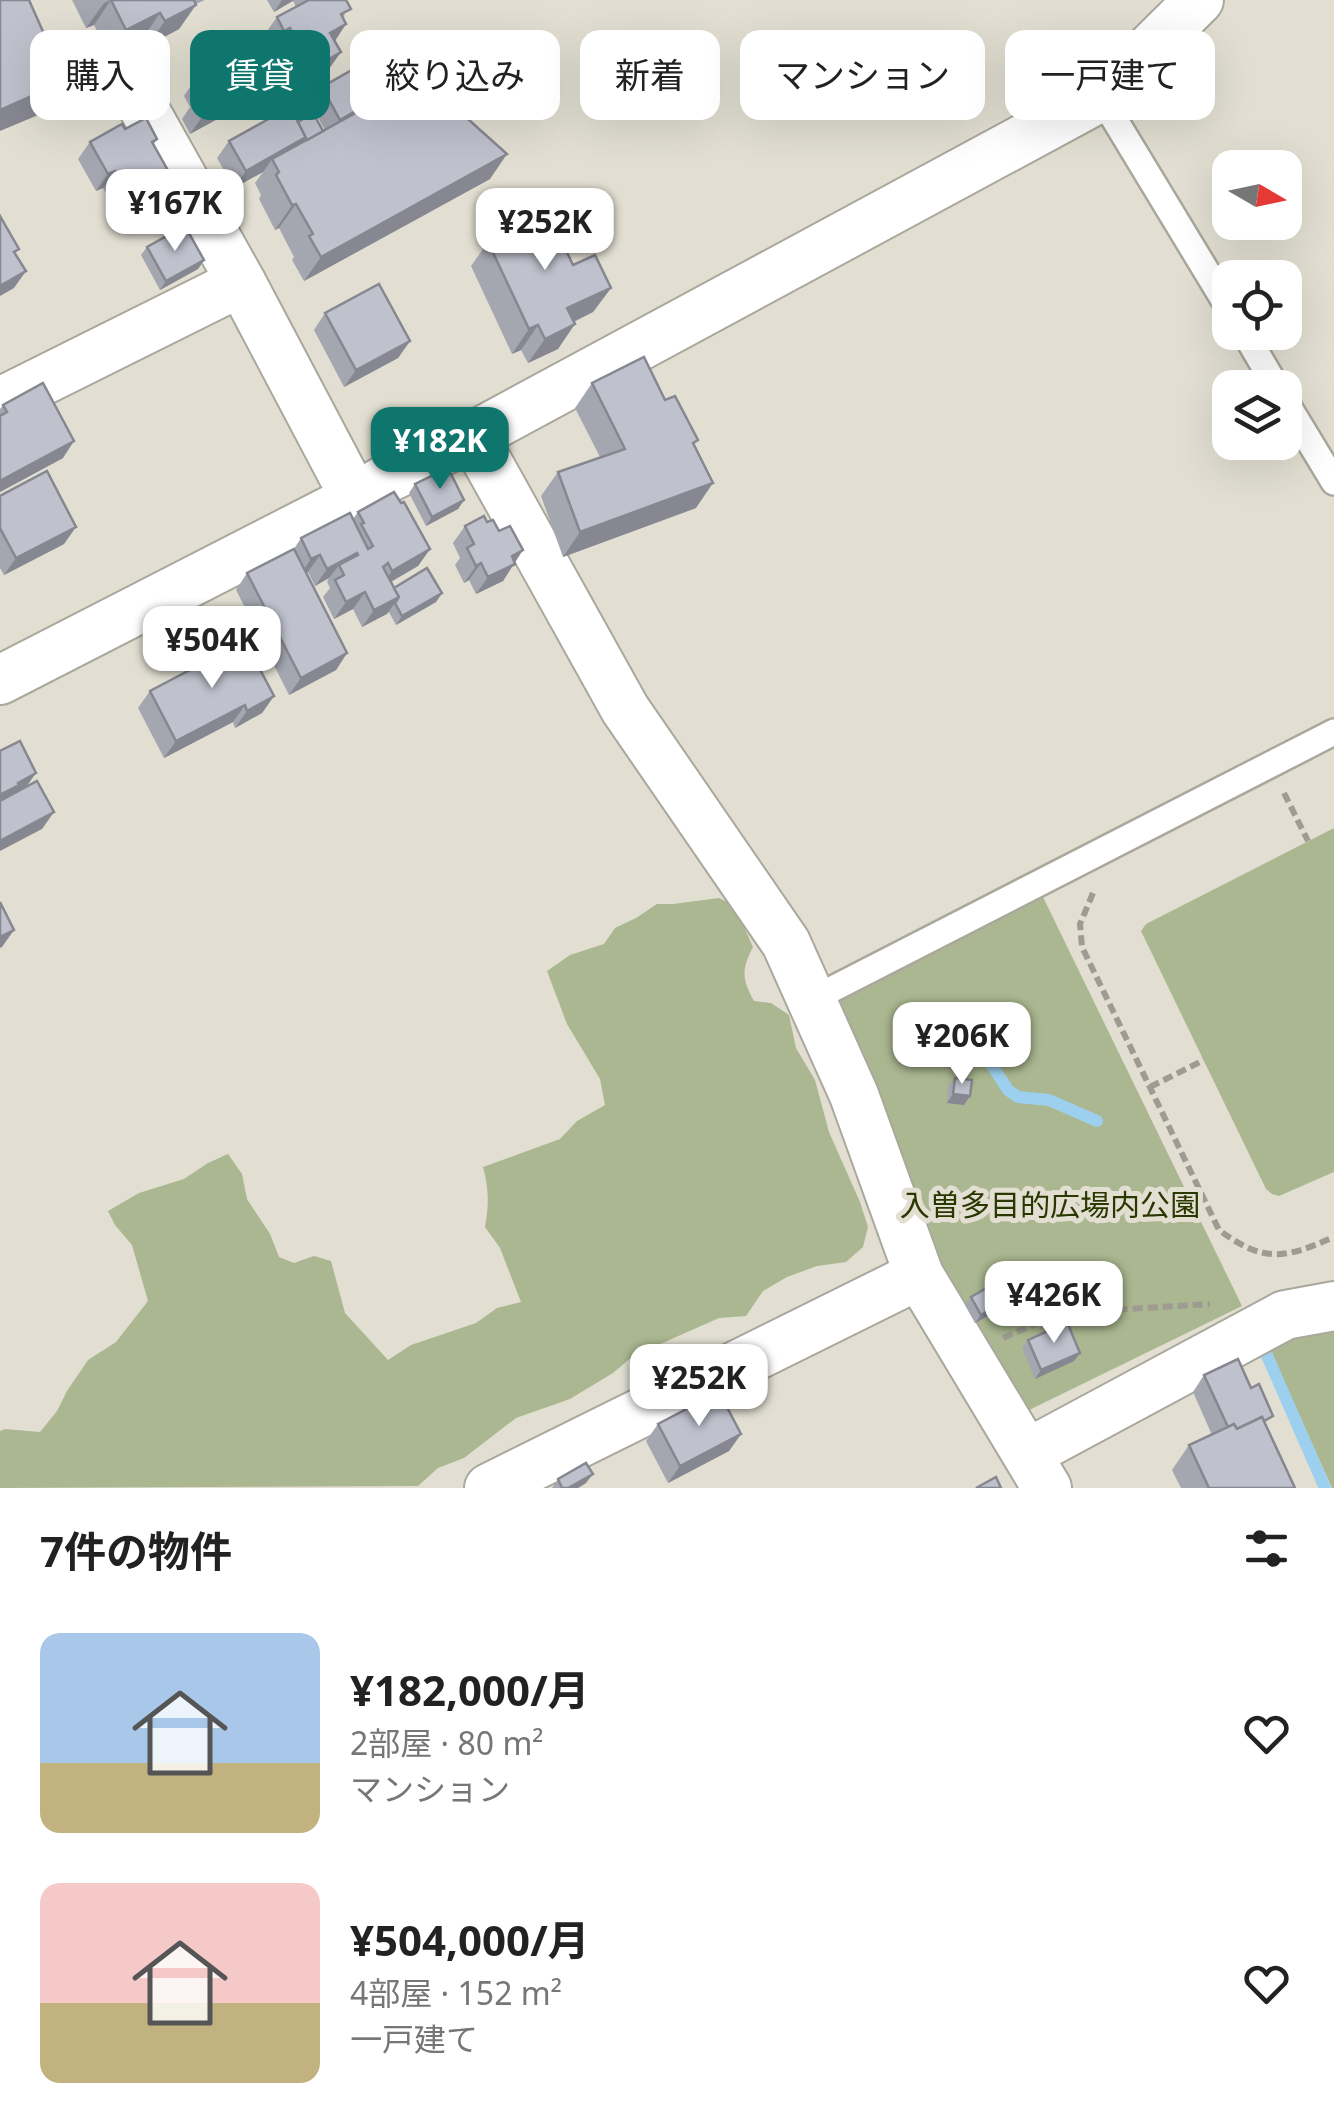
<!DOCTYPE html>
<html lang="ja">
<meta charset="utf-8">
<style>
:root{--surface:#fff;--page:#f2f2f2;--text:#222;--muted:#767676;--accent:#0f766e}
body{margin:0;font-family:"Noto Sans","Noto Sans JP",sans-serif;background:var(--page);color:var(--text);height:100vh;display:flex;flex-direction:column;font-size:38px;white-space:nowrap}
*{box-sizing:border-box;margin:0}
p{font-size:32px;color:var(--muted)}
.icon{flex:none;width:55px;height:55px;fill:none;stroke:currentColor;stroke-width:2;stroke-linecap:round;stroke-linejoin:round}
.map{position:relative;height:1488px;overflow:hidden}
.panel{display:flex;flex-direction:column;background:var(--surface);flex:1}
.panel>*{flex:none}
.guide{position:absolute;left:30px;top:30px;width:1275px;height:90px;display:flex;gap:20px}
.needle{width:65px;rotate:99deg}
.fabs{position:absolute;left:1212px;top:150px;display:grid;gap:20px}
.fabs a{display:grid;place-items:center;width:90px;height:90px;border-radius:20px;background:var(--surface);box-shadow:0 10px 40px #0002;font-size:50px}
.price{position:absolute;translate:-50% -85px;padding:0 22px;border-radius:20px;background:#fff;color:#222;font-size:32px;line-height:65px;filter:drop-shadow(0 2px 5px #0008)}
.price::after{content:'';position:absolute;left:50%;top:60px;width:30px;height:22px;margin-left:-15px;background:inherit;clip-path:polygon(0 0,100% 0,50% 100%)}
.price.on{background:var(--accent);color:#fff}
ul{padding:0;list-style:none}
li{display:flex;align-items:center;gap:30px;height:250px;padding:0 40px}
li span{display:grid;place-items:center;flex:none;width:280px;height:200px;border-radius:20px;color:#555}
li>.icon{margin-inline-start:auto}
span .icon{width:120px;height:120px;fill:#fffc;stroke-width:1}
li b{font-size:42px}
h2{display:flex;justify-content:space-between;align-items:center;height:120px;padding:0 40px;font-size:42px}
.pill{padding:0 35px;border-radius:20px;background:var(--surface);box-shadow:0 10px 40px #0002;font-size:35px;line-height:90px}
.pill.on{background:var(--accent);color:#fff}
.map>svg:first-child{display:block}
.green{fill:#aab790}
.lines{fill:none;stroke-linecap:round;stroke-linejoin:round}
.stream{stroke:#9cd0ee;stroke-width:12}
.service-casing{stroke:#aaa89c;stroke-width:30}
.minor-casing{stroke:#aaa89c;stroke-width:52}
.path{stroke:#9e9c92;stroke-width:6;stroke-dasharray:10 5;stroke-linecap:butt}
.service{stroke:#fff;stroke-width:25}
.minor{stroke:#fff;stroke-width:48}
.wall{fill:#a4a6b0}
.shaded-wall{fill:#868790}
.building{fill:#bfc1cd;stroke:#868790;stroke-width:2.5}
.labels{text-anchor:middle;stroke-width:10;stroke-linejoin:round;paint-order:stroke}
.park-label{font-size:30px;fill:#293700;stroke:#e2dfd2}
</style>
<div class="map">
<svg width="1334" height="1488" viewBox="0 0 1334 1488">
<rect width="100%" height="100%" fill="#e2dfd2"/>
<g class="green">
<polygon points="1334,828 1334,1172 1279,1196 1272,1194 1266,1189 1141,931 1146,924"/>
<polygon points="1043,897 1242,1306 1021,1414 934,1263 837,1014 842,998"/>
<path d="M719 898 734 905 753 947C741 970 742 979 754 1001L771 1003 789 1015 796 1048 815 1080 829 1132 860 1202 868 1227 863 1247 846 1262 817 1266 787 1277 763 1291 746 1316 719 1318 658 1345 639 1351 613 1373 570 1399 516 1418 464 1458 438 1468 418 1486 0 1488V1431L5 1429 40 1432 57 1411 67 1391 88 1360 116 1342 148 1301 132 1245 115 1225 108 1211 139 1193 184 1179 208 1163 228 1154 242 1174 247 1199 270 1234 279 1257 294 1263 314 1256 331 1261 345 1313 388 1360 411 1345 476 1323 497 1308 521 1302 500 1248 485 1227C489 1205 489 1189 483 1167L560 1139 577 1121 605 1105 600 1079 567 1024 547 971 570 955 604 944 615 928 636 918 657 904H673Z"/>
<polygon points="1334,1321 1334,1488 1332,1488 1270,1350"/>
</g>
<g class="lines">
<g class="stream">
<polyline points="908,1047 945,1048 970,1045 980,1047 1008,1090 1018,1097 1049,1100 1097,1121"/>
<polyline points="1265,1351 1325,1488"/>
</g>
<defs>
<g id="service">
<polyline points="40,68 45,83 71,94 125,75"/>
<polyline points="1101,97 1230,310"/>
<polyline points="1244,332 1277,388"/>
<polyline points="1285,401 1334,482"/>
<polyline points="813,999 1334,732"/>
</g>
<g id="minor">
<polyline points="125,75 241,282 355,498"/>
<polyline points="0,402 241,282"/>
<polyline points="473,436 625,709 786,943 854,1095 919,1275 1047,1488"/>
<polyline points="0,680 355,498 386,479 473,436 1101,97 1199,0"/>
<polyline points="1028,1453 1285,1315 1334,1306"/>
<polyline points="489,1488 919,1275"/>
</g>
</defs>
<use href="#service" class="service-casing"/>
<use href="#minor" class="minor-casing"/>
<g class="path">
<polyline points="1284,793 1308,841"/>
<path d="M1093 893 1080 924 1082 947 1219 1230C1264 1263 1284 1259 1334 1237"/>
<polyline points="1150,1087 1204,1060"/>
<polyline points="1003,1338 1061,1313 1210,1304"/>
</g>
<use href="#service" class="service"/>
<use href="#minor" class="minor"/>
</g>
<g class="wall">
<polygon points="72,0 205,0 196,4 179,29 147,46 143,38 109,55 94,25 86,28"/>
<polygon points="267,0 346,0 344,19 335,41 329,69 296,88 285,68 288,63 278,45 272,48 265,34 277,17 296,7 293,1 274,12"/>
<polygon points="395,63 411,79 407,84 490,179 304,281 292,260 294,257 279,228 275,230 259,199 261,195 255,183 263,172 234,188 217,158 229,141 298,122 323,131 325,130 310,104 322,87"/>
<polygon points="204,66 254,77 245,91 246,93 234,110 190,134 182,119 190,107 184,96"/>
<polygon points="125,129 157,139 154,144 167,207 126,230 103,188 96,191 78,159 90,142"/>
<polygon points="528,216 573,265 611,288 593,312 574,322 558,349 528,363 521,350 512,354 471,266 488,242 494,238 507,221"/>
<polygon points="147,247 204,260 198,269 160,290 141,255"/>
<polygon points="325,313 410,341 398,358 344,387 314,330"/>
<polygon points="592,383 665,400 694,446 696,508 563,557 541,496 558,472 600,457 575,408"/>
<polygon points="3,405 63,458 0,492 0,409"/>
<polygon points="415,484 464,500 458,509 426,526 409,493"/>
<polygon points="0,496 64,544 4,575 0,568"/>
<polygon points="358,512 430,549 418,566 391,582 394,588 442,593 436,602 396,625 389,612 362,627 353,609 334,619 323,597 330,588 327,582 329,578 315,586 308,572 306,573 347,653 336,670 289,695 236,590 247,573 294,549 301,538 353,519"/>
<polygon points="465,526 514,562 503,581 476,594 469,580 464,583 455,565 460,558 453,543"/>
<polygon points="150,691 274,696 262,713 235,728 233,722 164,758 138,708"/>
<polygon points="955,1078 970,1096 964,1105 947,1103 948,1086"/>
<polygon points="971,1297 994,1313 975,1323 965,1305"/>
<polygon points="1028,1340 1074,1361 1035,1379 1022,1348"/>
<polygon points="1204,1375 1266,1426 1295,1488 1181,1488 1172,1470 1189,1445 1212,1435 1193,1392"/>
<polygon points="658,1424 741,1434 729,1451 668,1483 646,1441"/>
<polygon points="558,1479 586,1483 578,1488 552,1488"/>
</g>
<g class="shaded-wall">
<polygon points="111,0 94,25 86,28 104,3"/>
<polygon points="282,0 294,0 274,12"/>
<polygon points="196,5 179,29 147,46 165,21"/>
<polygon points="160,13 143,38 109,55 126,30"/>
<polygon points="346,24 335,41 330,33"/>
<polygon points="290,28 278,45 272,48 284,31"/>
<polygon points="341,52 329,69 296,88 308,71"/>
<polygon points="254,77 241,96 246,93 234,110 190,134 202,117 246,81"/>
<polygon points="411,79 399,96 328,136 340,120"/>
<polygon points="65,81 43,113 0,131 0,110"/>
<polygon points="306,137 295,154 272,159 263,172 234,188 246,171"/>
<polygon points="507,154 490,179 304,281 321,257"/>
<polygon points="115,171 103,188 96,191 108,174"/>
<polygon points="179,190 167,207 126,230 138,213"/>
<polygon points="296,204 279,228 275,230 292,205"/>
<polygon points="204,260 198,269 160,290 166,281"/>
<polygon points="26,271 14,288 0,296 0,286"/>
<polygon points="611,288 593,312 550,333 567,308"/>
<polygon points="575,324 558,349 528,363 545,339"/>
<polygon points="538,325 521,350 512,354 529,329"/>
<polygon points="410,341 398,358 344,387 356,370"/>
<polygon points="74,441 63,458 0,492 0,481"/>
<polygon points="713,483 696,508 563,557 580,532"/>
<polygon points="464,500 458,509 426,526 432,517"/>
<polygon points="76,527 64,544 4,575 16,558"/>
<polygon points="430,549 418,566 380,588 392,571"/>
<polygon points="523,550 503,581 476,594 488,577 512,556"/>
<polygon points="357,553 345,570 339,565 329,578 315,586 327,569"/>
<polygon points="320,555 308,572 299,576 311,559"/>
<polygon points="481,563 469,580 464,583 476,566"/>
<polygon points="365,592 353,609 334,619 346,602"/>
<polygon points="442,593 436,602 396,625 402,616"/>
<polygon points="399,597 387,614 362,627 374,610"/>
<polygon points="347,653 336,670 289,695 301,678"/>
<polygon points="274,696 262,713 235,728 247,711"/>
<polygon points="245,705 233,722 164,758 176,741"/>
<polygon points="36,773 24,790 0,806 0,795"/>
<polygon points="54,812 42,829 0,851 0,841"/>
<polygon points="14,930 2,947 0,948 0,937"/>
<polygon points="953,1094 970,1096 964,1105 947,1103"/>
<polygon points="1000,1304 994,1313 975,1323 981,1315"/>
<polygon points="1080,1353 1074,1361 1035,1379 1041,1370"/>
<polygon points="741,1434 729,1451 668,1483 680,1466"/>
<polygon points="593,1474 586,1483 578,1488 568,1488"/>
</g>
<g class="building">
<polygon points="0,0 29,0 65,81 0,110"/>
<polygon points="111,0 194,0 196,5 165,21 160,13 126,30"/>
<polygon points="309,0 346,0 351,9 341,14 346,24 330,33 341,52 308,71 297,51 301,48 290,28 284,31 277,17"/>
<polygon points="239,48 254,77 246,81 248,86 244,88 246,93 202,117 194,102 205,96 196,79 208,73 204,66"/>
<polygon points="387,50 395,63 400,60 411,79 340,120 322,87"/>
<polygon points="421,77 507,154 321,257 309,236 313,234 296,204 292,205 276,175 279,172 272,159"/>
<polygon points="290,107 306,137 246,171 229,141"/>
<polygon points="313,113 323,131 307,140 298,122"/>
<polygon points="146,118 157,139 152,142 179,190 138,213 115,171 108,174 90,142 122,124 125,129"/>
<polygon points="546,208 573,265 595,255 611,288 567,308 575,324 545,339 538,325 529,329 488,242 510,230 507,221 526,212 528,216"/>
<polygon points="0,216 19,249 14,252 26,271 0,286"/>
<polygon points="185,226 204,260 166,281 147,247"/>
<polygon points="379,284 410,341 356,370 325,313"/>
<polygon points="644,357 665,400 675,396 698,440 693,443 713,483 580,532 558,472 625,449 592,383"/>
<polygon points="43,383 74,441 0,481 0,416 7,412 3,405"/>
<polygon points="448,468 464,500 432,517 415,484"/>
<polygon points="47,471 76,527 16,558 0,528 0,496"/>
<polygon points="394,492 401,503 404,502 430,549 392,571 388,563 383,567 399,597 374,610 365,592 346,602 335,580 344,575 339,565 358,555 357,553 327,569 320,555 311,559 301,538 350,513 368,549 373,546 361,524 364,523 358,512"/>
<polygon points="484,516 487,522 493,520 499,531 510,526 523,550 512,556 515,564 488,577 481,563 476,566 467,548 474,544 465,526"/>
<polygon points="294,549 347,653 301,678 247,573"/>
<polygon points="427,568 442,593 402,616 395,603 399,597 394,588"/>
<polygon points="245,641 274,696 247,711 245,705 176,741 150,691"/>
<polygon points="20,741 36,773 18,783 19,785 0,795 0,751"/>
<polygon points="37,781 54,812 0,841 0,801"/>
<polygon points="0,902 14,930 0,937"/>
<polygon points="955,1078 972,1080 970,1096 953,1094"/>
<polygon points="990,1286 1000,1304 981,1315 971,1297"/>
<polygon points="1067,1322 1080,1353 1041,1370 1028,1340"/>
<polygon points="1238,1359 1251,1388 1259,1384 1273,1416 1264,1421 1262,1417 1237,1429 1234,1424 1228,1427 1204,1375"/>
<polygon points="719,1392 741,1434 680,1466 658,1424"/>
<polygon points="1262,1417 1295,1488 1209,1488 1189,1445 1234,1424 1237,1429"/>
<polygon points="586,1463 593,1474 568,1488 562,1488 558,1479"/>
<polygon points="996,1477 1001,1488 976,1488"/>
</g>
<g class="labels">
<g class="park-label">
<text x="1050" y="1216">入曽多目的広場内公園</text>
</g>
</g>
</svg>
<div class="fabs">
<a><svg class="needle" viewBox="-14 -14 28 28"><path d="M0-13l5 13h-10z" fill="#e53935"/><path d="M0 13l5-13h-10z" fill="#767676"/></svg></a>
<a><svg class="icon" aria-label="locate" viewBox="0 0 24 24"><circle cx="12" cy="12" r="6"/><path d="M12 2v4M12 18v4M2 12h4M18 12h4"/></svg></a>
<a><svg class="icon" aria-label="layers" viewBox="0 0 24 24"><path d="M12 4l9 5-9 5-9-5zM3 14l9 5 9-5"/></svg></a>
</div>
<b class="price" style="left:175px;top:254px">¥167K</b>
<b class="price" style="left:545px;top:273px">¥252K</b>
<b class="price on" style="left:440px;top:492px">¥182K</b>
<b class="price" style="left:212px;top:691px">¥504K</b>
<b class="price" style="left:962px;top:1087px">¥206K</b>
<b class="price" style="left:1054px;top:1346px">¥426K</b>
<b class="price" style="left:699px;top:1429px">¥252K</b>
<div class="guide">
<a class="pill">購入</a>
<a class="pill on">賃貸</a>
<a class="pill">絞り込み</a>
<a class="pill">新着</a>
<a class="pill">マンション</a>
<a class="pill">一戸建て</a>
</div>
</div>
<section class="panel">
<h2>7件の物件<svg class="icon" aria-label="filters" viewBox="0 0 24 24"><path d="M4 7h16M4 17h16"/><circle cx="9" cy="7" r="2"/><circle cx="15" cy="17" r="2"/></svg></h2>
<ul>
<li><span style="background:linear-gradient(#a9c7e8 65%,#c2b280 0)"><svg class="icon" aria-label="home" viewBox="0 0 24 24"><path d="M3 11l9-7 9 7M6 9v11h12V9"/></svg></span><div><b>¥182,000/月</b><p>2部屋 · 80 m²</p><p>マンション</p></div><svg class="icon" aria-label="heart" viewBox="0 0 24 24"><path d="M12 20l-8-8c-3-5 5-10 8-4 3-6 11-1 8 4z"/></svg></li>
<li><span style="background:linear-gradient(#f6c9c9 60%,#c2b280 0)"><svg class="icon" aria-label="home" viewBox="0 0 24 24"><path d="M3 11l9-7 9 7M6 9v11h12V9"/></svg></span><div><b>¥504,000/月</b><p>4部屋 · 152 m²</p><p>一戸建て</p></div><svg class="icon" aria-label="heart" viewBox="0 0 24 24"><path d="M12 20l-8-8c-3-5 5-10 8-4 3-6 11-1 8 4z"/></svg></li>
</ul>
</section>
